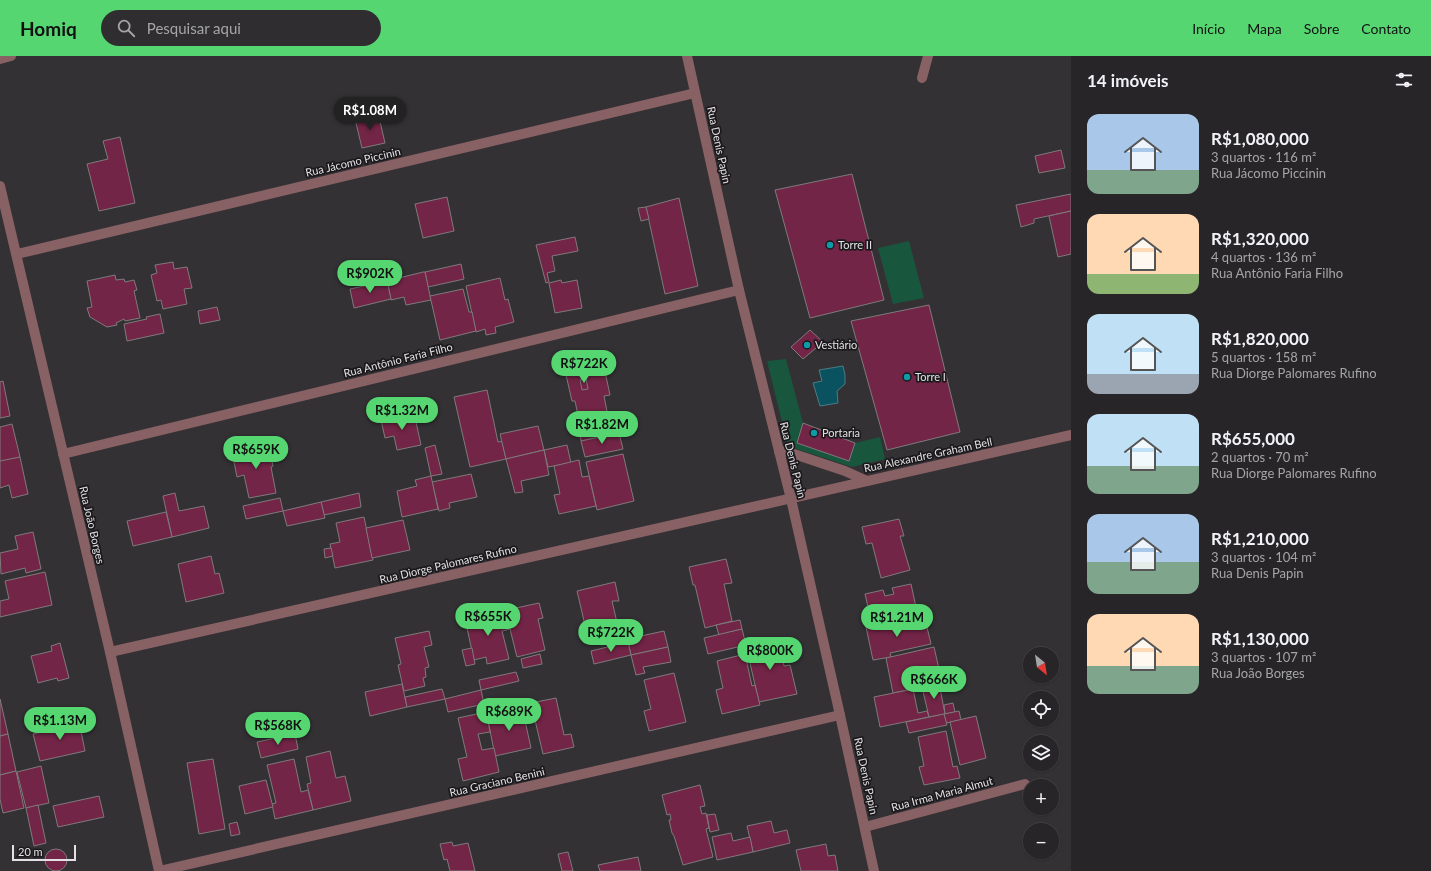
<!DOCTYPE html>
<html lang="pt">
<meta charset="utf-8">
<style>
:root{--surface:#272527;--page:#2f2d2f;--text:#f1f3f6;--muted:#a4a5a7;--line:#434244;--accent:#55d671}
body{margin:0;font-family:Lato,sans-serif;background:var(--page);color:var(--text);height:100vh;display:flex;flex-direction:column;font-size:15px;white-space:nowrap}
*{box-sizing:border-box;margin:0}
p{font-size:13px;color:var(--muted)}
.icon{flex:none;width:22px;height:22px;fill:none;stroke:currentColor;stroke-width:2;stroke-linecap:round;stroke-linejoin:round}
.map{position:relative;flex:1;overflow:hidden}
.drawer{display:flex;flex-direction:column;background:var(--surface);width:360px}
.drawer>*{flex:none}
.needle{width:26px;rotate:150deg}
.buttons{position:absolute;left:1023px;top:591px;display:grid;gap:8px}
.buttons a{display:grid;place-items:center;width:36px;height:36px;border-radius:50%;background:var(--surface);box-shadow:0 1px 3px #0004,0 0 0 1px var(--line);font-size:20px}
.scale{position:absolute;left:12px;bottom:10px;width:64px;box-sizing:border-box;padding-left:4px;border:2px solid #e3e1e4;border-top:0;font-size:11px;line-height:14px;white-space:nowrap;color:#e3e1e4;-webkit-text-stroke:3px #1b191b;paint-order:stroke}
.price{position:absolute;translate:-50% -34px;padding:0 9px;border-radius:14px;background:var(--accent);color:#111;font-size:13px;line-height:26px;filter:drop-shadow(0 1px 2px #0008)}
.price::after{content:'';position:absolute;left:50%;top:24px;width:12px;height:9px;margin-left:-6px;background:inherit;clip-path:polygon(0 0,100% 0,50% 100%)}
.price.on{background:#222;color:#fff}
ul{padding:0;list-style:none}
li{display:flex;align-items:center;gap:12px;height:100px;padding:0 16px}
li span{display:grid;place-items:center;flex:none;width:112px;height:80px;border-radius:12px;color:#555}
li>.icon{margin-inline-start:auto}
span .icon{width:48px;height:48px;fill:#fffc;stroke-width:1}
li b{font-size:17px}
h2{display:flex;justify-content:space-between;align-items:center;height:48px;padding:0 16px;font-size:17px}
header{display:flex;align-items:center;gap:24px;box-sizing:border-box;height:56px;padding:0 20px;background:var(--accent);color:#111}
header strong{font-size:19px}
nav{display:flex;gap:22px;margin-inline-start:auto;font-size:14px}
.search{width:280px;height:36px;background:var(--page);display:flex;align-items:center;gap:10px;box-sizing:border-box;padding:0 14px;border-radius:22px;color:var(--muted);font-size:15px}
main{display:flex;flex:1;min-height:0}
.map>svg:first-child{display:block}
.green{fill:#19563e}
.water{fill:#0a525f;stroke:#4b7d87}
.building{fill:#722546;stroke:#7f7a7b}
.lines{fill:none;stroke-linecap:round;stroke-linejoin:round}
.lane{stroke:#886165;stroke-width:10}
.street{stroke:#886165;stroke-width:10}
.culture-dot{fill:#0f9aa8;stroke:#1b191b;stroke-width:1.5}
.labels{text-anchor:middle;stroke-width:3.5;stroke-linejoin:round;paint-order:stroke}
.street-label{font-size:11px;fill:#e3e1e4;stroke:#1b191b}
.poi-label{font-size:11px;fill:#e3e1e4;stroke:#1b191b;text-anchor:start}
</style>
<header>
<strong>Homiq</strong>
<div class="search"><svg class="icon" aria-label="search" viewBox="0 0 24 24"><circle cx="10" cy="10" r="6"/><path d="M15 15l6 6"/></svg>Pesquisar aqui</div>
<nav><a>Início</a><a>Mapa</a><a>Sobre</a><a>Contato</a></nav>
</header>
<main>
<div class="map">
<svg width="1071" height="815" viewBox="0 0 1071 815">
<rect width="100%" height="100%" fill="#343134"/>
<g class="green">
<polygon points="909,185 924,242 893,248 878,192"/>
<polygon points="786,303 803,367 855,387 880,381 885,403 852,411 788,390 767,305"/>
</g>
<polygon class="water" points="843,310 845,319 845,328 837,335 838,347 820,350 813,327 822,325 819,314"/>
<g class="building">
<polygon points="378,57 385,87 362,92 355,63"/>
<polygon points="120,81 135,147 99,155 87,108 108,103 103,85"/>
<polygon points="1061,94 1065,112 1039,117 1035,100"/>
<polygon points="852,118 884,244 810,262 775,134"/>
<polygon points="1071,138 1071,155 1034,163 1034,167 1021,171 1016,149"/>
<polygon points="447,141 454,175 423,182 415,148"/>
<polygon points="679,142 698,230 665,238 646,151"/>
<polygon points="646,151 649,163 641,165 638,152"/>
<polygon points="1071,155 1071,198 1058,201 1049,160"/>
<polygon points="575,181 578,195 552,200 555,215 547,217 549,226 546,227 536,189"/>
<polygon points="173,206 174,213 187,211 192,232 184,233 187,248 163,253 161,244 157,245 151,219 157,217 155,209"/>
<polygon points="461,208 464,223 428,231 425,216"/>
<polygon points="423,216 425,216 431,244 406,249 404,241 391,244 387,225"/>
<polygon points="115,219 116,224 124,223 125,226 134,224 137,234 134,235 140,262 125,265 124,263 116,267 117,269 107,271 90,261 87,252 92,251 87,225"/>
<polygon points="500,222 505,244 508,243 514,266 495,271 496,277 486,279 485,273 476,276 466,230"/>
<polygon points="561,224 562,227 577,224 582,252 555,257 549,227"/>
<polygon points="387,225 391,243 354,252 350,233"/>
<polygon points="463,233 469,256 472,256 476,275 440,284 430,240"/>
<polygon points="929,249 960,376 887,394 851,265"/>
<polygon points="217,251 220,264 200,268 198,255"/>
<polygon points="160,258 164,277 127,285 124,268 147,263 146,261"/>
<polygon points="810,274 823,286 803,303 791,291"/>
<polygon points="604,311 610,339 604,340 609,366 616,365 619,377 581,385 580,378 582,378 575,345 572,345 566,319"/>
<polygon points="586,322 588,333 582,334 580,324"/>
<polygon points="3,325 10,360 0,362 0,326"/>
<polygon points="487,334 498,386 502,385 506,403 470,411 454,341"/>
<polygon points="414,357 421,389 397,394 394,380 385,382 381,364"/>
<polygon points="803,367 855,387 849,405 797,387"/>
<polygon points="12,368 20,401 0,406 0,371"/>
<polygon points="538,370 544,394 506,403 500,378"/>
<polygon points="619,377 623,393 585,401 581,385"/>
<polygon points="268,388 273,410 271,411 276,437 249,442 244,419 237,421 232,396"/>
<polygon points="435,389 442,418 431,420 425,392"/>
<polygon points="567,389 571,407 548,411 544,394"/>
<polygon points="544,394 549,419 521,425 523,436 515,437 506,403"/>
<polygon points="623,398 634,445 597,454 586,406"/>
<polygon points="20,401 28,438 12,442 9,429 0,432 0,405"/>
<polygon points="579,404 582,421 589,420 596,450 559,458 554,439 560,438 554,410"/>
<polygon points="471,418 477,441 449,447 450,452 439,455 432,426"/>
<polygon points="431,420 438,453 402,461 397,435 417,430 415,424"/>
<polygon points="175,437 179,455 204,450 209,472 172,481 163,440"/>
<polygon points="359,437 361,451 324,459 321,446"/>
<polygon points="280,442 283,455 246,463 243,450"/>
<polygon points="321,446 325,462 287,470 283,455"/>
<polygon points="166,456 172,481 133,490 127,465"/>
<polygon points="364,461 373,504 335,512 330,488 340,486 336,467"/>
<polygon points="899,463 904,480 900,480 910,514 881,522 872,487 866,488 862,471"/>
<polygon points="403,464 410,494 372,502 366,472"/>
<polygon points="33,476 41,513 26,517 25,512 1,518 0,497 18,493 15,480"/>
<polygon points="331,492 333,500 325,502 324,493"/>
<polygon points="211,500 215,518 219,517 224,537 186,546 178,508"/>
<polygon points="726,503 732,527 724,528 732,565 705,572 695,529 693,529 689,511"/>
<polygon points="45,516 52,549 0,561 0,545 9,543 5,525"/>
<polygon points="615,526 619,545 612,545 618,571 614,572 617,585 601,589 599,583 589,586 577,535"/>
<polygon points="911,528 917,556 912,558 913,560 904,562 903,556 871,564 865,538 883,534 885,540 894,538 892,532"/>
<polygon points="539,547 543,562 538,563 545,594 517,601 510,573 506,574 502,555"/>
<polygon points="502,555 507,574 502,575 509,603 487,608 486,601 474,604 465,563"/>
<polygon points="925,563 931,588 890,597 891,601 873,604 866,571 883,567 884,572"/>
<polygon points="740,564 742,573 719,579 716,569"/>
<polygon points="742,573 746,589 708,598 704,582"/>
<polygon points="429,575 432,589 424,591 429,611 425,612 426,621 423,622 425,630 404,635 398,609 401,608 395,582"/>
<polygon points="664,575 668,591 631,599 627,583"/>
<polygon points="778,583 784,610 790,609 797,638 759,646 746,590"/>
<polygon points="628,586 631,599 594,608 591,595"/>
<polygon points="60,587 69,622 58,625 57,622 38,627 31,600 52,595 51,590"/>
<polygon points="668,591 671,606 643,611 645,617 636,619 631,599"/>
<polygon points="934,591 941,622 912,628 913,633 893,637 886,602"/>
<polygon points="472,592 475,608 466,610 462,594"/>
<polygon points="540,598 542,608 523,612 521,603"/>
<polygon points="745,598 752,630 755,629 760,649 722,658 716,634 723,632 717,605"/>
<polygon points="516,616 519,625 481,634 479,624"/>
<polygon points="674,617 686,666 649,675 644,655 651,653 644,624"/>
<polygon points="939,627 945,658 929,661 922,631"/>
<polygon points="402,628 407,651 370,660 365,636"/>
<polygon points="442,633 445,643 407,651 405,641"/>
<polygon points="913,633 918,657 927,655 929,661 880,671 874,641"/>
<polygon points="481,634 484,648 448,656 445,643"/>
<polygon points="556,642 564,679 571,678 574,691 543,698 531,647"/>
<polygon points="0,643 8,678 0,680"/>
<polygon points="953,647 955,656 945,658 944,649"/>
<polygon points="522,651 531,692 495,700 487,659"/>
<polygon points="959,655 961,664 946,667 944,658"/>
<polygon points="486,656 490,676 478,678 482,694 494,692 499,716 463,725 458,703 467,701 458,662"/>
<polygon points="944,658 947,669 909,677 906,666"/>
<polygon points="976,660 986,702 960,709 950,666"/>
<polygon points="78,661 85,695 40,705 33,678 64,671 63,665"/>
<polygon points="946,675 953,711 957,710 960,722 924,729 919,711 924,710 918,681"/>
<polygon points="8,678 16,715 0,719 0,680"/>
<polygon points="295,678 298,693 261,702 257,686"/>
<polygon points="330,695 336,722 345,720 351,745 313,754 307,728 311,727 306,701"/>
<polygon points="213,703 225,773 199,778 187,707"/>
<polygon points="294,703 301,736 308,734 313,754 275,763 272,748 276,747 267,709"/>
<polygon points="41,710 49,747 26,752 17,716"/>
<polygon points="16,715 24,752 3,757 0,743 0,719"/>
<polygon points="266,724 273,751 245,758 239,730"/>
<polygon points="700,729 705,750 700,751 702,758 706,757 709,772 706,773 713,801 683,809 674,780 672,777 669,764 671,764 670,758 667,759 662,739"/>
<polygon points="99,740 104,761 58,771 53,750"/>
<polygon points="38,749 46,787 34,790 26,752"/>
<polygon points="715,758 719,774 710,776 707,759"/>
<polygon points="771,765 774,777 787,774 790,787 753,796 747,770"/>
<polygon points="237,766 240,778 231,780 229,768"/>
<polygon points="731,777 733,785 750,781 753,796 717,804 712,781"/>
<polygon points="452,786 453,790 468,787 475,815 450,815 447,803 444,804 440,788"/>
<polygon points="826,788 828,800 835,799 838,815 801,815 796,794"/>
<circle cx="56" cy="804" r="11"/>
<polygon points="568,796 573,815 562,815 558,798"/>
<polygon points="638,801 641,815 600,815 598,809"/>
</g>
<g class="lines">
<polyline class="lane" points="779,396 785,395 845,415 867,425"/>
<g class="street">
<polyline points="687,0 739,234 791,443 840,659 874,815"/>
<polyline points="0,3 11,0"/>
<polyline points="922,22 928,0"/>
<polyline points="0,130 110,596 159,815"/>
<polyline points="17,198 695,37"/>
<polyline points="63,398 739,234"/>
<polyline points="110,596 1071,379"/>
<polyline points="865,771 1025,728"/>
<polyline points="159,815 840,659"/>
</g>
</g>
<g class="culture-dot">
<circle cx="830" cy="189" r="4"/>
<circle cx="807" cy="289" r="4"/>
<circle cx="907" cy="321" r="4"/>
<circle cx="814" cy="377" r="4"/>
</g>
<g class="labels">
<g class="street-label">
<text transform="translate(719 89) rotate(78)" y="4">Rua Denis Papin</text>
<text transform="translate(353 106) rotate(-13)" y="4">Rua Jácomo Piccinin</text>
<text transform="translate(398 304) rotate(-14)" y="4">Rua Antônio Faria Filho</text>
<text transform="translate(928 399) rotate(-12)" y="4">Rua Alexandre Graham Bell</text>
<text transform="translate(793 404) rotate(76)" y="4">Rua Denis Papin</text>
<text transform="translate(92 469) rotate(77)" y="4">Rua João Borges</text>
<text transform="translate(448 508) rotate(-13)" y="4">Rua Diorge Palomares Rufino</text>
<text transform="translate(866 720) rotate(78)" y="4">Rua Denis Papin</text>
<text transform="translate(497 726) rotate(-13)" y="4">Rua Graciano Benini</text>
<text transform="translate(942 738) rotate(-15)" y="4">Rua Irma Maria Almut</text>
</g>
<g class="poi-label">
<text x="838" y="193">Torre II</text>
<text x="815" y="293">Vestiário</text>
<text x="915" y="325">Torre I</text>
<text x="822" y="381">Portaria</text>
</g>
</g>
</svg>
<div class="buttons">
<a><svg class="needle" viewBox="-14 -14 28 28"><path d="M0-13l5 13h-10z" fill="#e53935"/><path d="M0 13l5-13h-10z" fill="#a4a5a7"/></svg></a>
<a><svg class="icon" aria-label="locate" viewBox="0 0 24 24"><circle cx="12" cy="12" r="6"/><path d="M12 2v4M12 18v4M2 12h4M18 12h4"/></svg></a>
<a><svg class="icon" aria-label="layers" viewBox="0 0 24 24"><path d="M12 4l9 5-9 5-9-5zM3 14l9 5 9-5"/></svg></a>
<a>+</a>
<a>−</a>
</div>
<div class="scale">20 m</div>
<b class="price on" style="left:370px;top:75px">R$1.08M</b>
<b class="price" style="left:370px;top:238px">R$902K</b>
<b class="price" style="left:584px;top:328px">R$722K</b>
<b class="price" style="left:402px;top:375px">R$1.32M</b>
<b class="price" style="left:602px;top:389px">R$1.82M</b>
<b class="price" style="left:256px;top:414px">R$659K</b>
<b class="price" style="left:488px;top:581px">R$655K</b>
<b class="price" style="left:897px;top:582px">R$1.21M</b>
<b class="price" style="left:611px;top:597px">R$722K</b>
<b class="price" style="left:770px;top:615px">R$800K</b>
<b class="price" style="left:934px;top:644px">R$666K</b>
<b class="price" style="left:509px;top:676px">R$689K</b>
<b class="price" style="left:60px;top:685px">R$1.13M</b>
<b class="price" style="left:278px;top:690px">R$568K</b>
</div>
<section class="drawer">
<h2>14 imóveis<svg class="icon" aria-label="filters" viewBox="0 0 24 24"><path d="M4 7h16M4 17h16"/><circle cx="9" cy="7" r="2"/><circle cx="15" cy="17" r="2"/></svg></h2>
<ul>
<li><span style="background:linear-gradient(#a9c7e8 70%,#7fa58c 0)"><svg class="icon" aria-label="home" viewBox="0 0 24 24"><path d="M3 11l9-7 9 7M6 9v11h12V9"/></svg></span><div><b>R$1,080,000</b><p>3 quartos · 116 m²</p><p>Rua Jácomo Piccinin</p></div></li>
<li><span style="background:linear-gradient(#ffd9b3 75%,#8fb573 0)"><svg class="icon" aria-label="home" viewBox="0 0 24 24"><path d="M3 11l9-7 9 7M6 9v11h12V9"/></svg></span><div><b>R$1,320,000</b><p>4 quartos · 136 m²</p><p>Rua Antônio Faria Filho</p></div></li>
<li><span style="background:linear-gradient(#bfe0f5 75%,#9aa5b1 0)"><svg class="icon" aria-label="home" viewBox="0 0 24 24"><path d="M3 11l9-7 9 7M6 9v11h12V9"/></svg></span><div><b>R$1,820,000</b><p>5 quartos · 158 m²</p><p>Rua Diorge Palomares Rufino</p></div></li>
<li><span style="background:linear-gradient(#bfe0f5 65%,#7fa58c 0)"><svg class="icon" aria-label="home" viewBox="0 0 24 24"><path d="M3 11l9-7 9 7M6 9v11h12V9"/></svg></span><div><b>R$655,000</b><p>2 quartos · 70 m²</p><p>Rua Diorge Palomares Rufino</p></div></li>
<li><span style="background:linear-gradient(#a9c7e8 60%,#7fa58c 0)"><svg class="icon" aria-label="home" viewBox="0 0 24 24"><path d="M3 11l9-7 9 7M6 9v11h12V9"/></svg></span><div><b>R$1,210,000</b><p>3 quartos · 104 m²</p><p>Rua Denis Papin</p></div></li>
<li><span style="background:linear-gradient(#ffd9b3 65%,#7fa58c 0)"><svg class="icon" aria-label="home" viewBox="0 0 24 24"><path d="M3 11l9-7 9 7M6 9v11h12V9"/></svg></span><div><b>R$1,130,000</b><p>3 quartos · 107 m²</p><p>Rua João Borges</p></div></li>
</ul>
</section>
</main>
